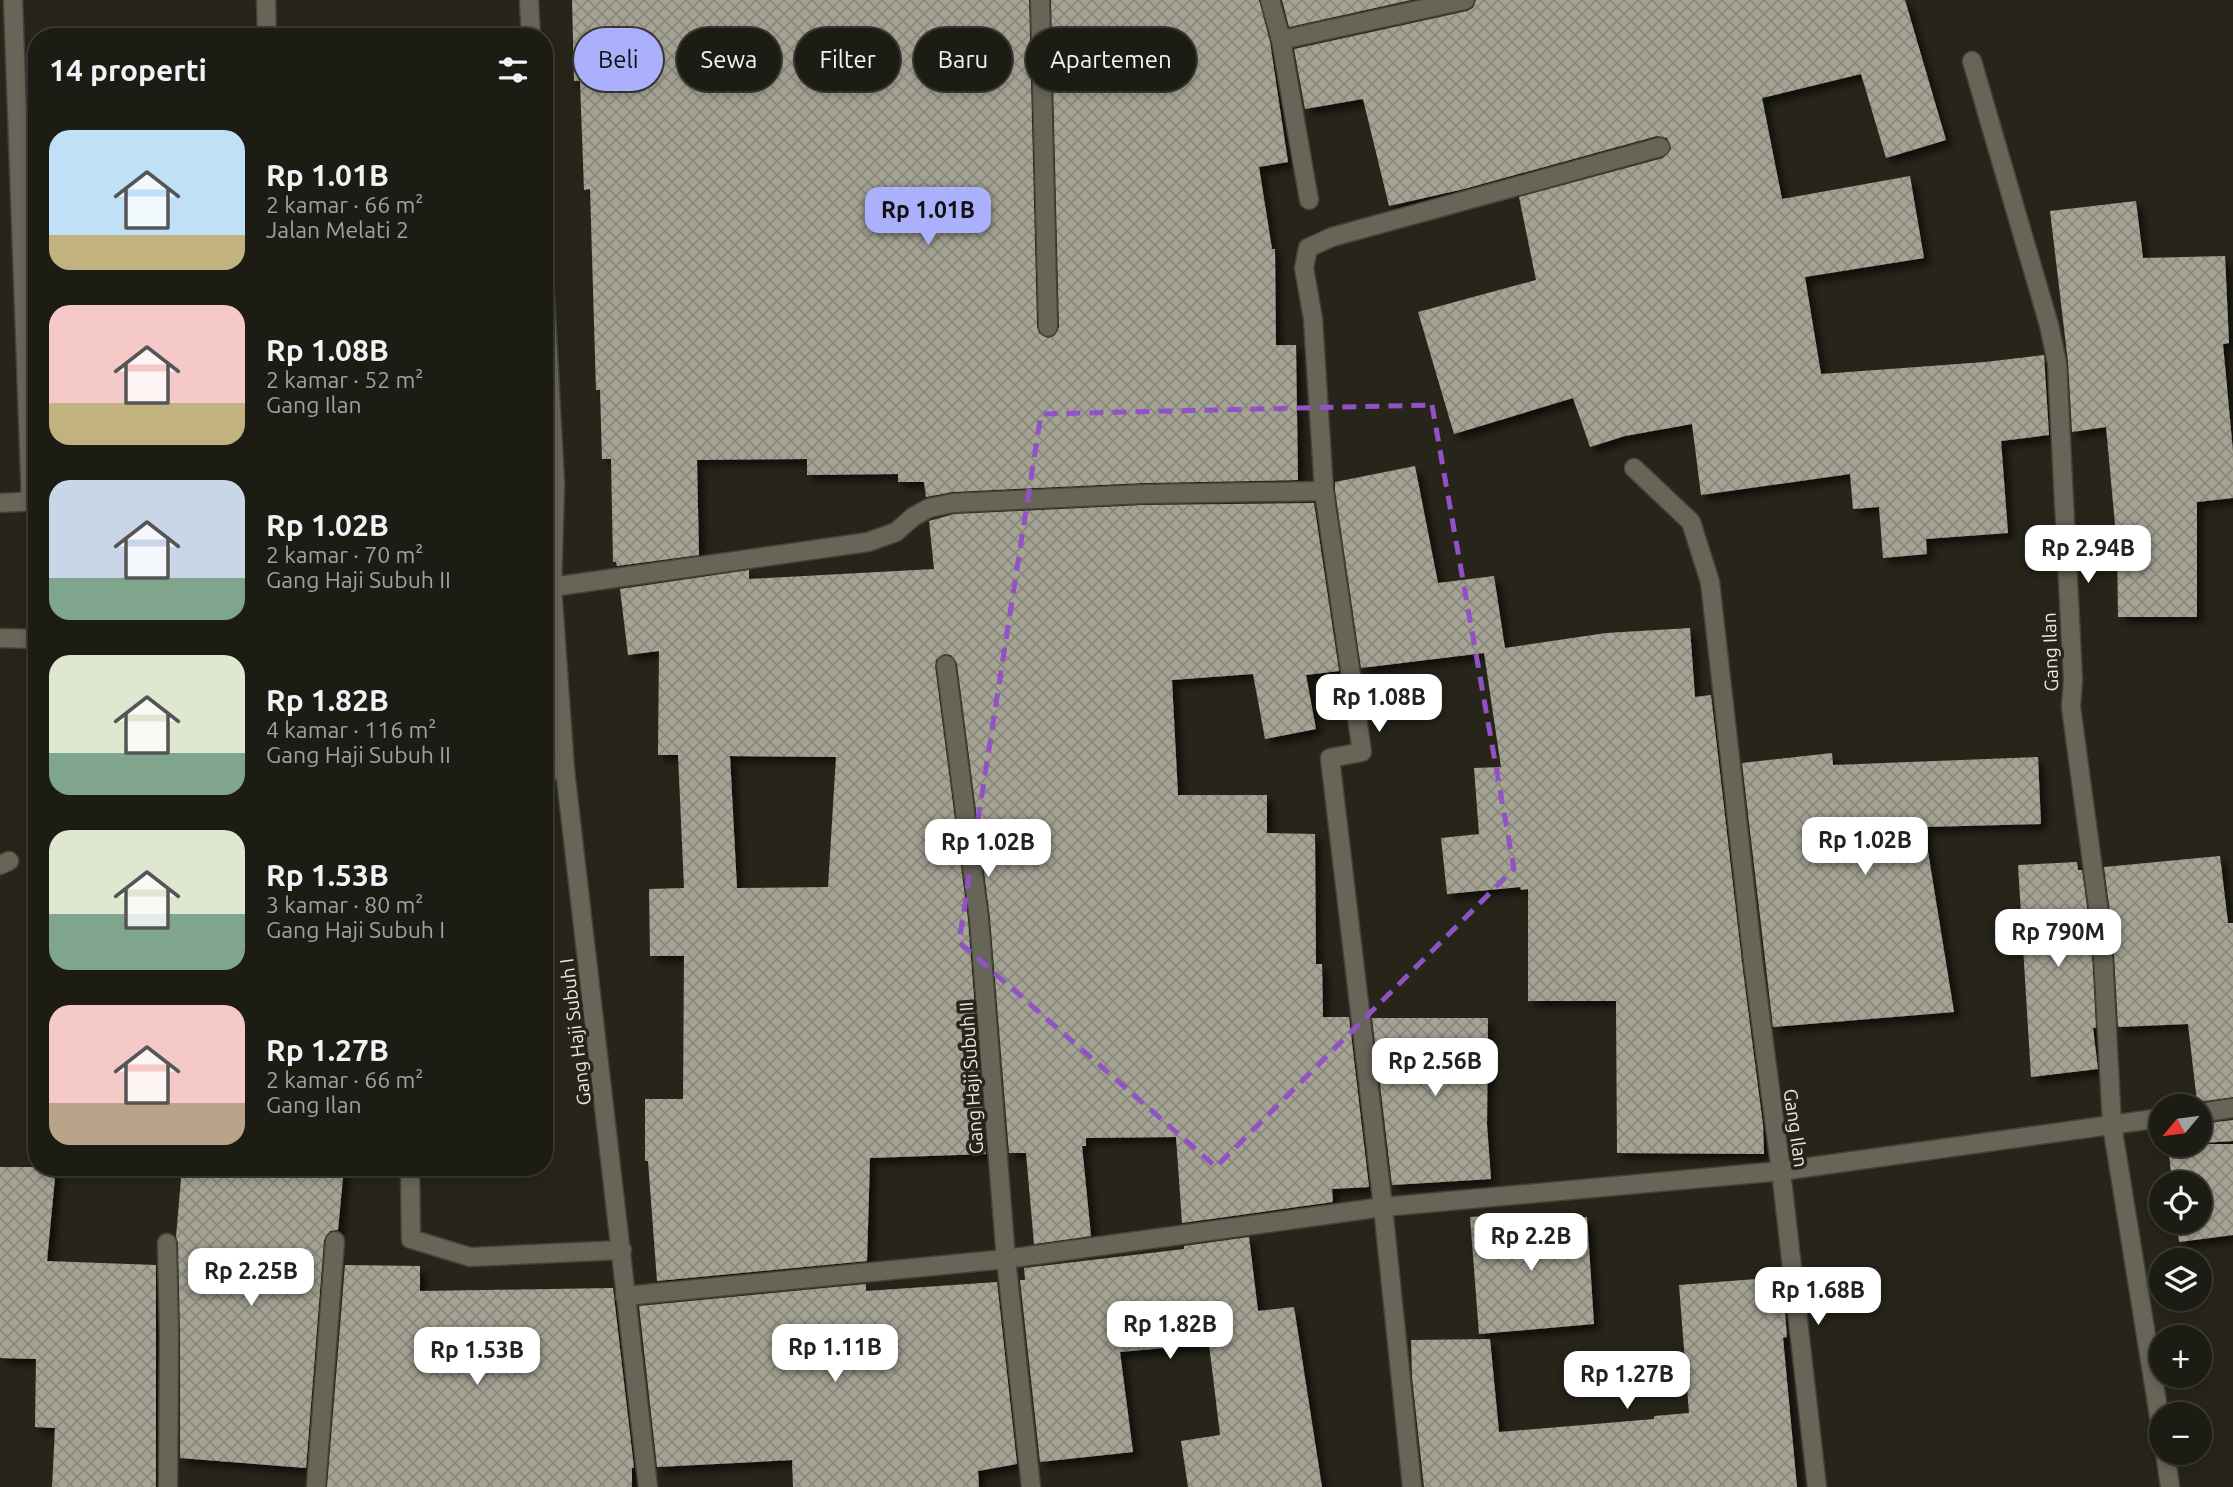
<!DOCTYPE html>
<html lang="id">
<meta charset="utf-8">
<style>
:root{--surface:#1d1c14;--page:#25251d;--text:#f1f3f6;--muted:#a0a1a0;--line:#3b3a34;--accent:#aab0fb}
body{margin:0;font-family:Ubuntu,sans-serif;background:var(--page);color:var(--text);height:100vh;display:flex;flex-direction:column;font-size:26px;white-space:nowrap}
*{box-sizing:border-box;margin:0}
p{font-size:23px;color:var(--muted)}
.icon{flex:none;width:38px;height:38px;fill:none;stroke:currentColor;stroke-width:2;stroke-linecap:round;stroke-linejoin:round}
.map{position:relative;flex:1;overflow:hidden}
.details{position:absolute;left:28px;top:28px;width:525px;height:1148px;display:flex;flex-direction:column;background:var(--surface);border-radius:28px;box-shadow:0 4px 10px #0003,0 0 0 2px var(--line)}
.details>*{flex:none}
.guide{position:absolute;left:574px;top:28px;width:665px;height:63px;display:flex;gap:14px}
.needle{width:46px;rotate:241deg}
.tools{position:absolute;left:2149px;top:1094px;display:grid;gap:14px}
.tools a{display:grid;place-items:center;width:63px;height:63px;border-radius:50%;background:var(--surface);box-shadow:0 4px 10px #0003,0 0 0 2px var(--line);font-size:35px}
.price{position:absolute;translate:-50% -60px;padding:0 16px;border-radius:14px;background:#fff;color:#222;font-size:23px;line-height:46px;filter:drop-shadow(0 2px 4px #0008)}
.price::after{content:'';position:absolute;left:50%;top:42px;width:21px;height:16px;margin-left:-10px;background:inherit;clip-path:polygon(0 0,100% 0,50% 100%)}
.price.selected{background:var(--accent);color:#111}
ul{padding:0;list-style:none}
li{display:flex;align-items:center;gap:21px;height:175px;padding:0 21px}
li span{display:grid;place-items:center;flex:none;width:196px;height:140px;border-radius:21px;color:#555}
li>.icon{margin-inline-start:auto}
span .icon{width:84px;height:84px;fill:#fffc;stroke-width:1}
li b{font-size:30px}
h2{display:flex;justify-content:space-between;align-items:center;height:84px;padding:0 21px;font-size:30px}
.pill{padding:0 24px;border-radius:32px;background:var(--surface);box-shadow:0 4px 10px #0003,0 0 0 2px var(--line);font-size:24px;line-height:63px}
.pill.selected{background:var(--accent);color:#111}
.map>svg:first-child{display:block}
.building{fill:url(#building-cross-hatch);fill-rule:evenodd;filter:url(#shadow)}
.lines{fill:none;stroke-linecap:round;stroke-linejoin:round}
.minor-casing{stroke:#44433a;stroke-width:21}
.minor{stroke:#676557;stroke-width:18}
.marked{fill:none;stroke:#9152c6;stroke-width:5;stroke-dasharray:14 9;stroke-linejoin:round}
.labels{text-anchor:middle;stroke-width:7;stroke-linejoin:round;paint-order:stroke}
.street-label{font-size:19px;fill:#eae9e1;stroke:#27251a}
</style>
<div class="map">
<svg width="2233" height="1487" viewBox="0 0 2233 1487">
<defs>
<pattern id="building-cross-hatch" width="8" height="8" patternUnits="userSpaceOnUse" patternTransform="scale(1.75)"><rect width="8" height="8" fill="#a5a394"/><path d="M0 0l8 8M0 8l8-8" fill="none" stroke="#88877c"/></pattern>
<filter id="shadow"><feDropShadow dx="6" dy="6" stdDeviation="3.5" flood-color="#0009"/></filter>
</defs>
<rect width="100%" height="100%" fill="#27251a"/>
<g class="building">
<polygon points="572,0 1029,0 1037,327 1039,333 1048,338 1054,336 1059,327 1051,0 1259,0 1270,42 1288,162 1259,167 1272,249 1275,249 1276,345 1296,345 1298,480 1143,483 952,492 926,497 924,482 898,482 898,474 807,475 807,459 697,460 699,555 617,566 616,562 613,562 611,459 602,459 600,390 596,390 590,189 584,190 580,81 574,81"/>
<polygon points="1282,0 1411,0 1289,27"/>
<polygon points="1476,0 1905,0 1946,140 1886,158 1861,74 1762,98 1782,199 1910,176 1924,258 1805,277 1821,374 1985,362 2044,355 2049,435 2001,441 2008,533 1926,539 1927,554 1883,558 1879,507 1853,509 1850,474 1701,495 1692,424 1625,436 1590,447 1573,398 1454,434 1418,312 1536,280 1519,197 1663,158 1671,149 1667,138 1657,136 1464,189 1389,206 1363,99 1305,109 1294,49 1467,11 1473,8"/>
<polygon points="2136,201 2143,258 2225,256 2229,343 2223,344 2233,452 2233,498 2197,502 2197,617 2118,617 2117,546 2106,427 2072,432 2068,362 2050,211"/>
<polygon points="1415,466 1438,583 1494,576 1505,648 1606,633 1690,628 1695,697 1711,695 1743,971 1763,1125 1764,1154 1617,1153 1616,1001 1528,1001 1528,889 1521,890 1520,887 1447,894 1441,838 1479,834 1474,768 1501,767 1484,653 1361,668 1335,490 1335,482"/>
<path d="M1314 503 1339 671 1306 675 1316 729 1265 739 1253 674 1172 680 1178 795H1267V833L1315 834 1316 964H1322L1323 1017H1349L1369 1187 1332 1189 1333 1202 1182 1223 1176 1137 1086 1138V1146H1082L1091 1236 1034 1244 1026 1153H1009L990 918 957 664 951 655 944 654 936 660 935 666 968 920 986 1154 870 1158 867 1261 657 1281 648 1161H645V1099H683L684 956H650L649 889 684 888 678 755H658L659 651 628 655 620 589 749 570V579L934 569 929 521 954 514 1144 505ZM730 756 836 757 828 887 737 888Z"/>
<polygon points="1832,753 1833,765 2038,757 2041,824 1924,827 1954,1012 1773,1027 1742,763"/>
<polygon points="2220,856 2228,923 2233,923 2233,1097 2197,1102 2188,1024 2118,1027 2113,935 2104,867"/>
<polygon points="2077,862 2078,870 2082,870 2091,937 2096,1028 2093,1028 2098,1069 2031,1077 2018,865"/>
<polygon points="1372,1018 1488,1018 1487,1125 1491,1179 1392,1185"/>
<polygon points="2233,1120 2233,1141 2202,1143 2200,1124"/>
<polygon points="2168,1144 2233,1144 2233,1235 2179,1242 2176,1222 2200,1222 2200,1183 2172,1183"/>
<polygon points="0,1167 56,1167 47,1261 156,1265 156,1487 52,1487 55,1428 35,1427 36,1359 0,1358"/>
<polygon points="182,1167 344,1167 338,1230 330,1231 324,1240 306,1468 180,1458 180,1333 178,1243 176,1237"/>
<polygon points="1531,1213 1531,1220 1587,1217 1594,1324 1479,1334 1470,1217"/>
<polygon points="1249,1237 1258,1311 1294,1307 1322,1487 1188,1487 1181,1441 1220,1435 1209,1344 1120,1352 1133,1452 1040,1462 1020,1280 1025,1280 1024,1268 1184,1249 1184,1246"/>
<polygon points="345,1265 420,1266 420,1291 613,1288 634,1468 632,1468 632,1487 327,1487"/>
<polygon points="1782,1277 1787,1337 1783,1338 1797,1487 1424,1487 1412,1377 1411,1340 1490,1339 1499,1432 1654,1419 1654,1416 1689,1413 1679,1285"/>
<polygon points="997,1282 1017,1464 978,1471 979,1487 793,1487 792,1460 657,1467 639,1306 866,1284 866,1291"/>
</g>
<g class="lines">
<defs>
<g id="minor">
<polyline points="13,0 31,502"/>
<polyline points="266,0 267,37"/>
<polyline points="529,0 531,37"/>
<polyline points="1040,0 1048,327"/>
<polyline points="1270,0 1281,40 1309,200"/>
<polyline points="1281,40 1465,0"/>
<polyline points="1972,61 2049,325 2057,363 2073,680 2071,707 2102,936 2112,1125 2161,1428"/>
<polyline points="544,278 555,484 552,587 565,770 648,1487"/>
<polyline points="1634,468 1691,522 1710,582 1754,969 1781,1171 1817,1487"/>
<polyline points="0,503 37,501"/>
<polyline points="552,587 868,542 896,532 913,517 929,508 953,503 1144,494 1324,491"/>
<polyline points="0,638 37,639"/>
<polyline points="946,665 979,919 1006,1259 1031,1487"/>
<polyline points="544,770 565,770"/>
<polyline points="0,865 9,861"/>
<polyline points="2200,1113 2233,1108"/>
<polyline points="410,1167 411,1239 470,1257 622,1250"/>
<polyline points="167,1243 169,1333 168,1487"/>
<polyline points="625,1296 1006,1259 1383,1207 1781,1171 2161,1118"/>
<polyline points="2165,1452 2170,1487"/>
<polyline points="316,1487 335,1241"/>
<polyline points="1412,1487 1383,1207 1330,758 1362,752 1324,491 1313,319 1304,268 1308,248 1332,237 1660,147"/>
</g>
</defs>
<use href="#minor" class="minor-casing"/>
<use href="#minor" class="minor"/>
</g>
<path class="marked" d="M1432 405 1514 869 1216 1167 959 942 1041 414Z"/>
<g class="labels">
<g class="street-label">
<text transform="translate(2050 652) rotate(-92)" y="7">Gang Ilan</text>
<text transform="translate(575 1032) rotate(-97)" y="7">Gang Haji Subuh I</text>
<text transform="translate(971 1078) rotate(-94)" y="7">Gang Haji Subuh II</text>
<text transform="translate(1796 1128) rotate(82)" y="7">Gang Ilan</text>
</g>
</g>
</svg>
<div class="tools">
<a><svg class="needle" viewBox="-14 -14 28 28"><path d="M0-13l5 13h-10z" fill="#e53935"/><path d="M0 13l5-13h-10z" fill="#a0a1a0"/></svg></a>
<a><svg class="icon" aria-label="locate" viewBox="0 0 24 24"><circle cx="12" cy="12" r="6"/><path d="M12 2v4M12 18v4M2 12h4M18 12h4"/></svg></a>
<a><svg class="icon" aria-label="layers" viewBox="0 0 24 24"><path d="M12 4l9 5-9 5-9-5zM3 14l9 5 9-5"/></svg></a>
<a>+</a>
<a>−</a>
</div>
<b class="price selected" style="left:928px;top:247px">Rp 1.01B</b>
<b class="price" style="left:2088px;top:585px">Rp 2.94B</b>
<b class="price" style="left:1379px;top:734px">Rp 1.08B</b>
<b class="price" style="left:1865px;top:877px">Rp 1.02B</b>
<b class="price" style="left:988px;top:879px">Rp 1.02B</b>
<b class="price" style="left:2058px;top:969px">Rp 790M</b>
<b class="price" style="left:1435px;top:1098px">Rp 2.56B</b>
<b class="price" style="left:1531px;top:1273px">Rp 2.2B</b>
<b class="price" style="left:251px;top:1308px">Rp 2.25B</b>
<b class="price" style="left:1818px;top:1327px">Rp 1.68B</b>
<b class="price" style="left:1170px;top:1361px">Rp 1.82B</b>
<b class="price" style="left:835px;top:1384px">Rp 1.11B</b>
<b class="price" style="left:477px;top:1387px">Rp 1.53B</b>
<b class="price" style="left:1627px;top:1411px">Rp 1.27B</b>
<div class="guide">
<a class="pill selected">Beli</a>
<a class="pill">Sewa</a>
<a class="pill">Filter</a>
<a class="pill">Baru</a>
<a class="pill">Apartemen</a>
</div>
<section class="details">
<h2>14 properti<svg class="icon" aria-label="filters" viewBox="0 0 24 24"><path d="M4 7h16M4 17h16"/><circle cx="9" cy="7" r="2"/><circle cx="15" cy="17" r="2"/></svg></h2>
<ul>
<li><span style="background:linear-gradient(#bfe0f5 75%,#c2b280 0)"><svg class="icon" aria-label="home" viewBox="0 0 24 24"><path d="M3 11l9-7 9 7M6 9v11h12V9"/></svg></span><div><b>Rp 1.01B</b><p>2 kamar · 66 m²</p><p>Jalan Melati 2</p></div></li>
<li><span style="background:linear-gradient(#f6c9c9 70%,#c2b280 0)"><svg class="icon" aria-label="home" viewBox="0 0 24 24"><path d="M3 11l9-7 9 7M6 9v11h12V9"/></svg></span><div><b>Rp 1.08B</b><p>2 kamar · 52 m²</p><p>Gang Ilan</p></div></li>
<li><span style="background:linear-gradient(#c9d6e8 70%,#7fa58c 0)"><svg class="icon" aria-label="home" viewBox="0 0 24 24"><path d="M3 11l9-7 9 7M6 9v11h12V9"/></svg></span><div><b>Rp 1.02B</b><p>2 kamar · 70 m²</p><p>Gang Haji Subuh II</p></div></li>
<li><span style="background:linear-gradient(#dfe7d0 70%,#7fa58c 0)"><svg class="icon" aria-label="home" viewBox="0 0 24 24"><path d="M3 11l9-7 9 7M6 9v11h12V9"/></svg></span><div><b>Rp 1.82B</b><p>4 kamar · 116 m²</p><p>Gang Haji Subuh II</p></div></li>
<li><span style="background:linear-gradient(#dfe7d0 60%,#7fa58c 0)"><svg class="icon" aria-label="home" viewBox="0 0 24 24"><path d="M3 11l9-7 9 7M6 9v11h12V9"/></svg></span><div><b>Rp 1.53B</b><p>3 kamar · 80 m²</p><p>Gang Haji Subuh I</p></div></li>
<li><span style="background:linear-gradient(#f6c9c9 70%,#b9a48a 0)"><svg class="icon" aria-label="home" viewBox="0 0 24 24"><path d="M3 11l9-7 9 7M6 9v11h12V9"/></svg></span><div><b>Rp 1.27B</b><p>2 kamar · 66 m²</p><p>Gang Ilan</p></div></li>
</ul>
</section>
</div>
